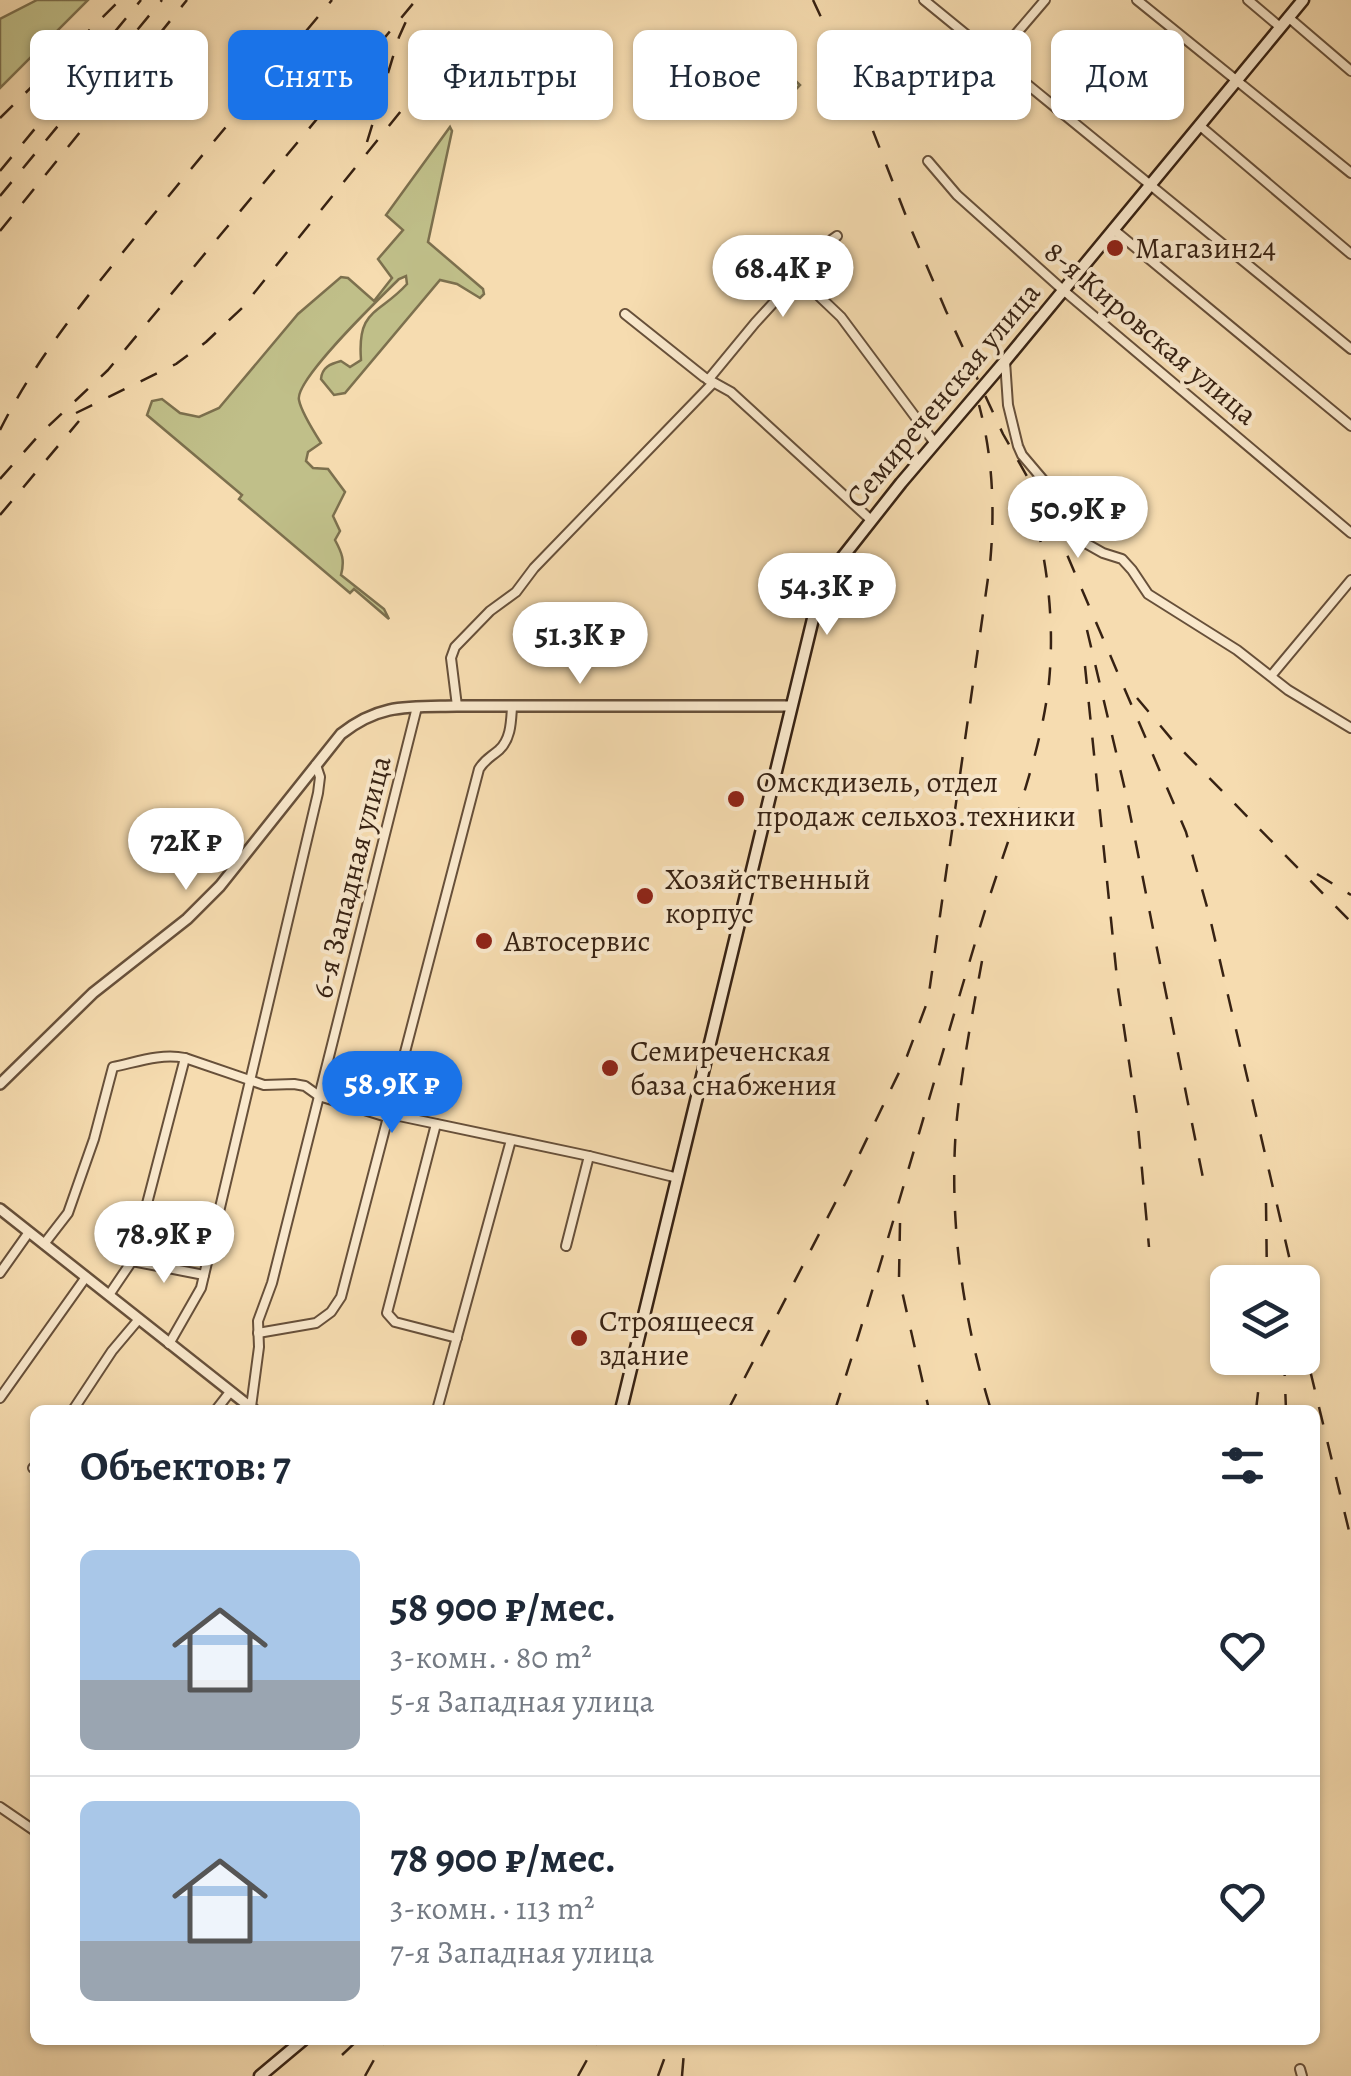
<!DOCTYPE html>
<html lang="ru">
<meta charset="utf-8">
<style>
:root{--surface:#fff;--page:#f6f6f7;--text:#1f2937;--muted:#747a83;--line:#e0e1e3;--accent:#1a73e8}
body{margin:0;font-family:Alegreya,serif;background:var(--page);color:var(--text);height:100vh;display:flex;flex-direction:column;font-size:38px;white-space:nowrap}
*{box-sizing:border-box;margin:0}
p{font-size:32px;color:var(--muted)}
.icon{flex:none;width:55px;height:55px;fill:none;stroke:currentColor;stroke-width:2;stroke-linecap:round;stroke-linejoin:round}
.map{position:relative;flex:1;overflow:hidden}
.details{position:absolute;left:30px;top:1405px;width:1290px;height:640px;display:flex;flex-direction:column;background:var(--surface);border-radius:15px;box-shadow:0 2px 8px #0004}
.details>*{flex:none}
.banner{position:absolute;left:30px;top:30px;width:1292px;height:90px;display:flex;gap:20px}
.buttons{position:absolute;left:1210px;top:1265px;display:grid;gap:20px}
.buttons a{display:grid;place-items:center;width:110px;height:110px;border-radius:15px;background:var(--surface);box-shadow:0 2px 8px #0004;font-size:50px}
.price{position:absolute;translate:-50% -85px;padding:0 22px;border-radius:35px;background:#fff;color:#222;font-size:32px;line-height:65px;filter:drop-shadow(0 2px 5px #0008)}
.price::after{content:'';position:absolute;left:50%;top:60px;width:30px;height:22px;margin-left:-15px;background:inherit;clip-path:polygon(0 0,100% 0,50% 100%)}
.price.selected{background:var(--accent);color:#fff}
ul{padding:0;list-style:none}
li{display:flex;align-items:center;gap:30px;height:250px;padding:0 50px}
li+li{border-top:2px solid var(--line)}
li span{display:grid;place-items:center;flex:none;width:280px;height:200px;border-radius:15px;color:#555}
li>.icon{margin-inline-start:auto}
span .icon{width:120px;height:120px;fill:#fffc;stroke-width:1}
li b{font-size:42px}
h2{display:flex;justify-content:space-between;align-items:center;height:120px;padding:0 50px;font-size:42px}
.tag{padding:0 35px;border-radius:15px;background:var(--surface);box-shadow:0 2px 8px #0004;font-size:35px;line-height:90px}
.tag.selected{background:var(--accent);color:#fff}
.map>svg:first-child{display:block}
.green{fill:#c0bf89;stroke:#7c704e;stroke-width:2.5}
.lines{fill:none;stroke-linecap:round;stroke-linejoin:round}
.minor-casing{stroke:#67503a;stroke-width:12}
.tertiary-casing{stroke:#67503a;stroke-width:14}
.secondary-casing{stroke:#372213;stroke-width:15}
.minor{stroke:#f9e8cc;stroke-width:8}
.tertiary{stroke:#f9e8cc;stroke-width:9}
.secondary{stroke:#f9e8cc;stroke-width:10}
.rail{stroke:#372213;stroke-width:2.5;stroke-dasharray:18 18;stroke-linecap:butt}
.poi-dot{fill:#8f2418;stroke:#f9e8cc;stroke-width:4}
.labels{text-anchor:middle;stroke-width:8;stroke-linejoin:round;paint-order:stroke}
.poi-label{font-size:30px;fill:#372213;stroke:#f9e8cc;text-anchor:start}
.street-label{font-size:30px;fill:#372213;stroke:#f9e8cc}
</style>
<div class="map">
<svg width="1351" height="2076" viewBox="0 0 1351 2076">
<rect width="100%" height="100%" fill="#f6dcb0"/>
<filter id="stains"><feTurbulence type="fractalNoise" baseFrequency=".002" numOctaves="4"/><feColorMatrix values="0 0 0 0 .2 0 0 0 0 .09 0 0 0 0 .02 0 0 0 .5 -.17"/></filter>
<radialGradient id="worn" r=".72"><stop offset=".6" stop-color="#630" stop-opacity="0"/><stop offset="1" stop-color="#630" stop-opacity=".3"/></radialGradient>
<g class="green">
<polygon points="37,0 88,0 0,88 0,19"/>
<polygon points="749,36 800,85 776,110 725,61"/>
<path d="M450 127 452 131 428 242 483 289 484 294 480 298 457 284 440 280 345 393 334 395 321 379C322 367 330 364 341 361L350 367 361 360C357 308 379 315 407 284L406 276 399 279C382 296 294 380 299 400 301 411 314 432 321 443L308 452 306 461 313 468 328 469 345 492 333 516 340 531 335 540C342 553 345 560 341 575L384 609 389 619 354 589 350 593 239 499 242 495 147 415 152 401 162 399 180 413 199 417 219 408 298 314 341 277 348 278 374 301 392 278 378 259 403 230 386 215Z"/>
</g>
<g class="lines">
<defs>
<g id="minor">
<polyline points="924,0 1351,349"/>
<polyline points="1137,0 1351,173"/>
<polyline points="1248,0 1280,27"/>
<polyline points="1288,17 1351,71"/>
<polyline points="968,90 1045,0"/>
<polyline points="1199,125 1351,254"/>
<polyline points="928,161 957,195 1063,290 1351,533"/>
<polyline points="1113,229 1351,426"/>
<polyline points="798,276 841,317 934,442"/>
<polyline points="625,314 704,377 731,392 871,520"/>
<polyline points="1005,361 1008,405 1018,446 1022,455 1050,488 1087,544 1103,553 1122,559 1132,570 1148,594 1237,650 1288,690 1351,728"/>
<polyline points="708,380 755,323 830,241 837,236"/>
<polyline points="1271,676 1351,580"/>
<polyline points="457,706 451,658 455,647 490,611 516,592 534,568 713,383"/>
<polyline points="436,1124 387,1313 395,1322 457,1338"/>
<path d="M44 1244 68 1213 94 1139 113 1067C137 1062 161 1053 185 1058L264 1085 294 1084 305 1086 319 1096 390 1118 399 1116 589 1156 678 1178"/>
<polyline points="566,1246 589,1156"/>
<polyline points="132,1261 204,1275"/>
<polyline points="0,1273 29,1232"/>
<polyline points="109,1295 132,1261 185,1058"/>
<path d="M258 1333 316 1323 331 1312 341 1297 479 769C485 759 491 757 499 750 511 739 511 722 512 707"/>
<polyline points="169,1344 201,1288 318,793 320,777 316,765"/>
<polyline points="0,1398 86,1277"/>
<polyline points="251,1407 259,1347 258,1321 272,1283 417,707"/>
<polyline points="73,1410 112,1351 139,1319"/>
<polyline points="216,1410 230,1392"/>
<polyline points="437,1410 511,1140"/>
<polyline points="33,1468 35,1466"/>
<polyline points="0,1807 35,1831"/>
<polyline points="1300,2069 1302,2076"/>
</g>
<g id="tertiary">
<path d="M0 1084 93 993 187 919 220 886 341 734C380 703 409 707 457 706H791"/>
<polyline points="0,1209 254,1410"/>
</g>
<g id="secondary">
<polyline points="621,1410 819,594 834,568 901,483 1005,361 1303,0"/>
<polyline points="260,2076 303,2040"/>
</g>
</defs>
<use href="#minor" class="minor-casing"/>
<use href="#tertiary" class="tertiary-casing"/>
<use href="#secondary" class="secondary-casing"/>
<use href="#minor" class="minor"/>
<use href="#tertiary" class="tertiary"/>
<use href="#secondary" class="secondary"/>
<g class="rail">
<polyline points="813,0 868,118 911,229 946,311 1003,434 1053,522 1186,832 1209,914 1295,1282"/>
<polyline points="0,118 120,0"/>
<polyline points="367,142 399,37 407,19"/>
<polyline points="0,171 141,0"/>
<polyline points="0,196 162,0"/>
<polyline points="0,231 187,0"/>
<polyline points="76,413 176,364 206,342 242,308 409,101"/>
<path d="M0 430C36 358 86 298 136 236 201 156 267 78 332 0"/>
<polyline points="0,479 39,435 108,370 416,0"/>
<polyline points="0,515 79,421"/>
<polyline points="1087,630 1126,794 1205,1188"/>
<polyline points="1085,666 1118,988 1137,1115 1149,1247"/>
<polyline points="1137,698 1174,742 1351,922"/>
<polyline points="1317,874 1351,895"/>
<path d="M982 961C972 1016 961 1072 956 1128 949 1224 963 1319 991 1410"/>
<polyline points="1266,1203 1267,1282"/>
<polyline points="900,1223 899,1278 929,1410"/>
<polyline points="1302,1337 1351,1539"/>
<polyline points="1284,1358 1286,1410"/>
<path d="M728 1410 846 1182 907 1056 928 1000 990 564C995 511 993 457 979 405"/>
<path d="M835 1410C886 1251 931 1090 979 930 1003 850 1040 764 1049 682 1055 620 1047 553 1028 494"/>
<polyline points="1256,1410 1262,1358"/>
<polyline points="342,2055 358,2040"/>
<polyline points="365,2076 385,2040"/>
<polyline points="578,2076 598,2040"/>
<polyline points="658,2076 671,2040"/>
<polyline points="682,2076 685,2040"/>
</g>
</g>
<g class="poi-dot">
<circle cx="1115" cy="248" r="10"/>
<circle cx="736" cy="799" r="10"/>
<circle cx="645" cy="896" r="10"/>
<circle cx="484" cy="941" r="10"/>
<circle cx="610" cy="1068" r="10"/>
<circle cx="579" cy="1338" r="10"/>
</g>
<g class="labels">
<g class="poi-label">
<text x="1135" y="258">Магазин24</text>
<text x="756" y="792">Омскдизель, отдел<tspan x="756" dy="34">продаж сельхоз.техники</tspan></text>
<text x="665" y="889">Хозяйственный<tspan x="665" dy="34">корпус</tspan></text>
<text x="504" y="951">Автосервис</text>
<text x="630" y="1061">Семиреченская<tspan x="630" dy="34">база снабжения</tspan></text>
<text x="599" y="1331">Строящееся<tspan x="599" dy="34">здание</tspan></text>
</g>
<g class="street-label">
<text transform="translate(1151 333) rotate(40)" y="10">8-я Кировская улица</text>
<text transform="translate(943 395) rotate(-50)" y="10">Семиреченская улица</text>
<text transform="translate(351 877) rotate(-76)" y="10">6-я Западная улица</text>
</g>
</g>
<rect width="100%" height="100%" filter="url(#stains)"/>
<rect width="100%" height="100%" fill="url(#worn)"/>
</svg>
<div class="buttons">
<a><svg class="icon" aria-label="layers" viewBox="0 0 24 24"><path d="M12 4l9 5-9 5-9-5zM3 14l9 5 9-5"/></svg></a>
</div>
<b class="price" style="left:783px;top:320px">68.4K ₽</b>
<b class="price" style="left:1078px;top:561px">50.9K ₽</b>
<b class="price" style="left:827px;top:638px">54.3K ₽</b>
<b class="price" style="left:580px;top:687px">51.3K ₽</b>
<b class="price" style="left:186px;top:893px">72K ₽</b>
<b class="price selected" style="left:392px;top:1136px">58.9K ₽</b>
<b class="price" style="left:164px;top:1286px">78.9K ₽</b>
<div class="banner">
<a class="tag">Купить</a>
<a class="tag selected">Снять</a>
<a class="tag">Фильтры</a>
<a class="tag">Новое</a>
<a class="tag">Квартира</a>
<a class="tag">Дом</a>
</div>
<section class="details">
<h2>Объектов: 7<svg class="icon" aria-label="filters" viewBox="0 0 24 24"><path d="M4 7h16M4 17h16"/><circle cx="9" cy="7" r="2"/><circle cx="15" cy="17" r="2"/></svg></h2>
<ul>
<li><span style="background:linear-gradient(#a9c7e8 65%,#9aa5b1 0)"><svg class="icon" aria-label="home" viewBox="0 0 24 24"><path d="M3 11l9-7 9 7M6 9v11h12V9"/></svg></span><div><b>58 900 ₽/мес.</b><p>3-комн. · 80 m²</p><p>5-я Западная улица</p></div><svg class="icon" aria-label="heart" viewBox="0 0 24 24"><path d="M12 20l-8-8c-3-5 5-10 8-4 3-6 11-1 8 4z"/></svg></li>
<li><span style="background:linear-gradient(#a9c7e8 70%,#9aa5b1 0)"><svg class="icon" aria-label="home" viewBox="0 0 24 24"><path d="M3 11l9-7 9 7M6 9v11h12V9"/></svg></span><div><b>78 900 ₽/мес.</b><p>3-комн. · 113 m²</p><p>7-я Западная улица</p></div><svg class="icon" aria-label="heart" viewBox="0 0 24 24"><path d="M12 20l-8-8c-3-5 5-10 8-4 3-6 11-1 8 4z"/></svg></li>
</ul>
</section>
</div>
